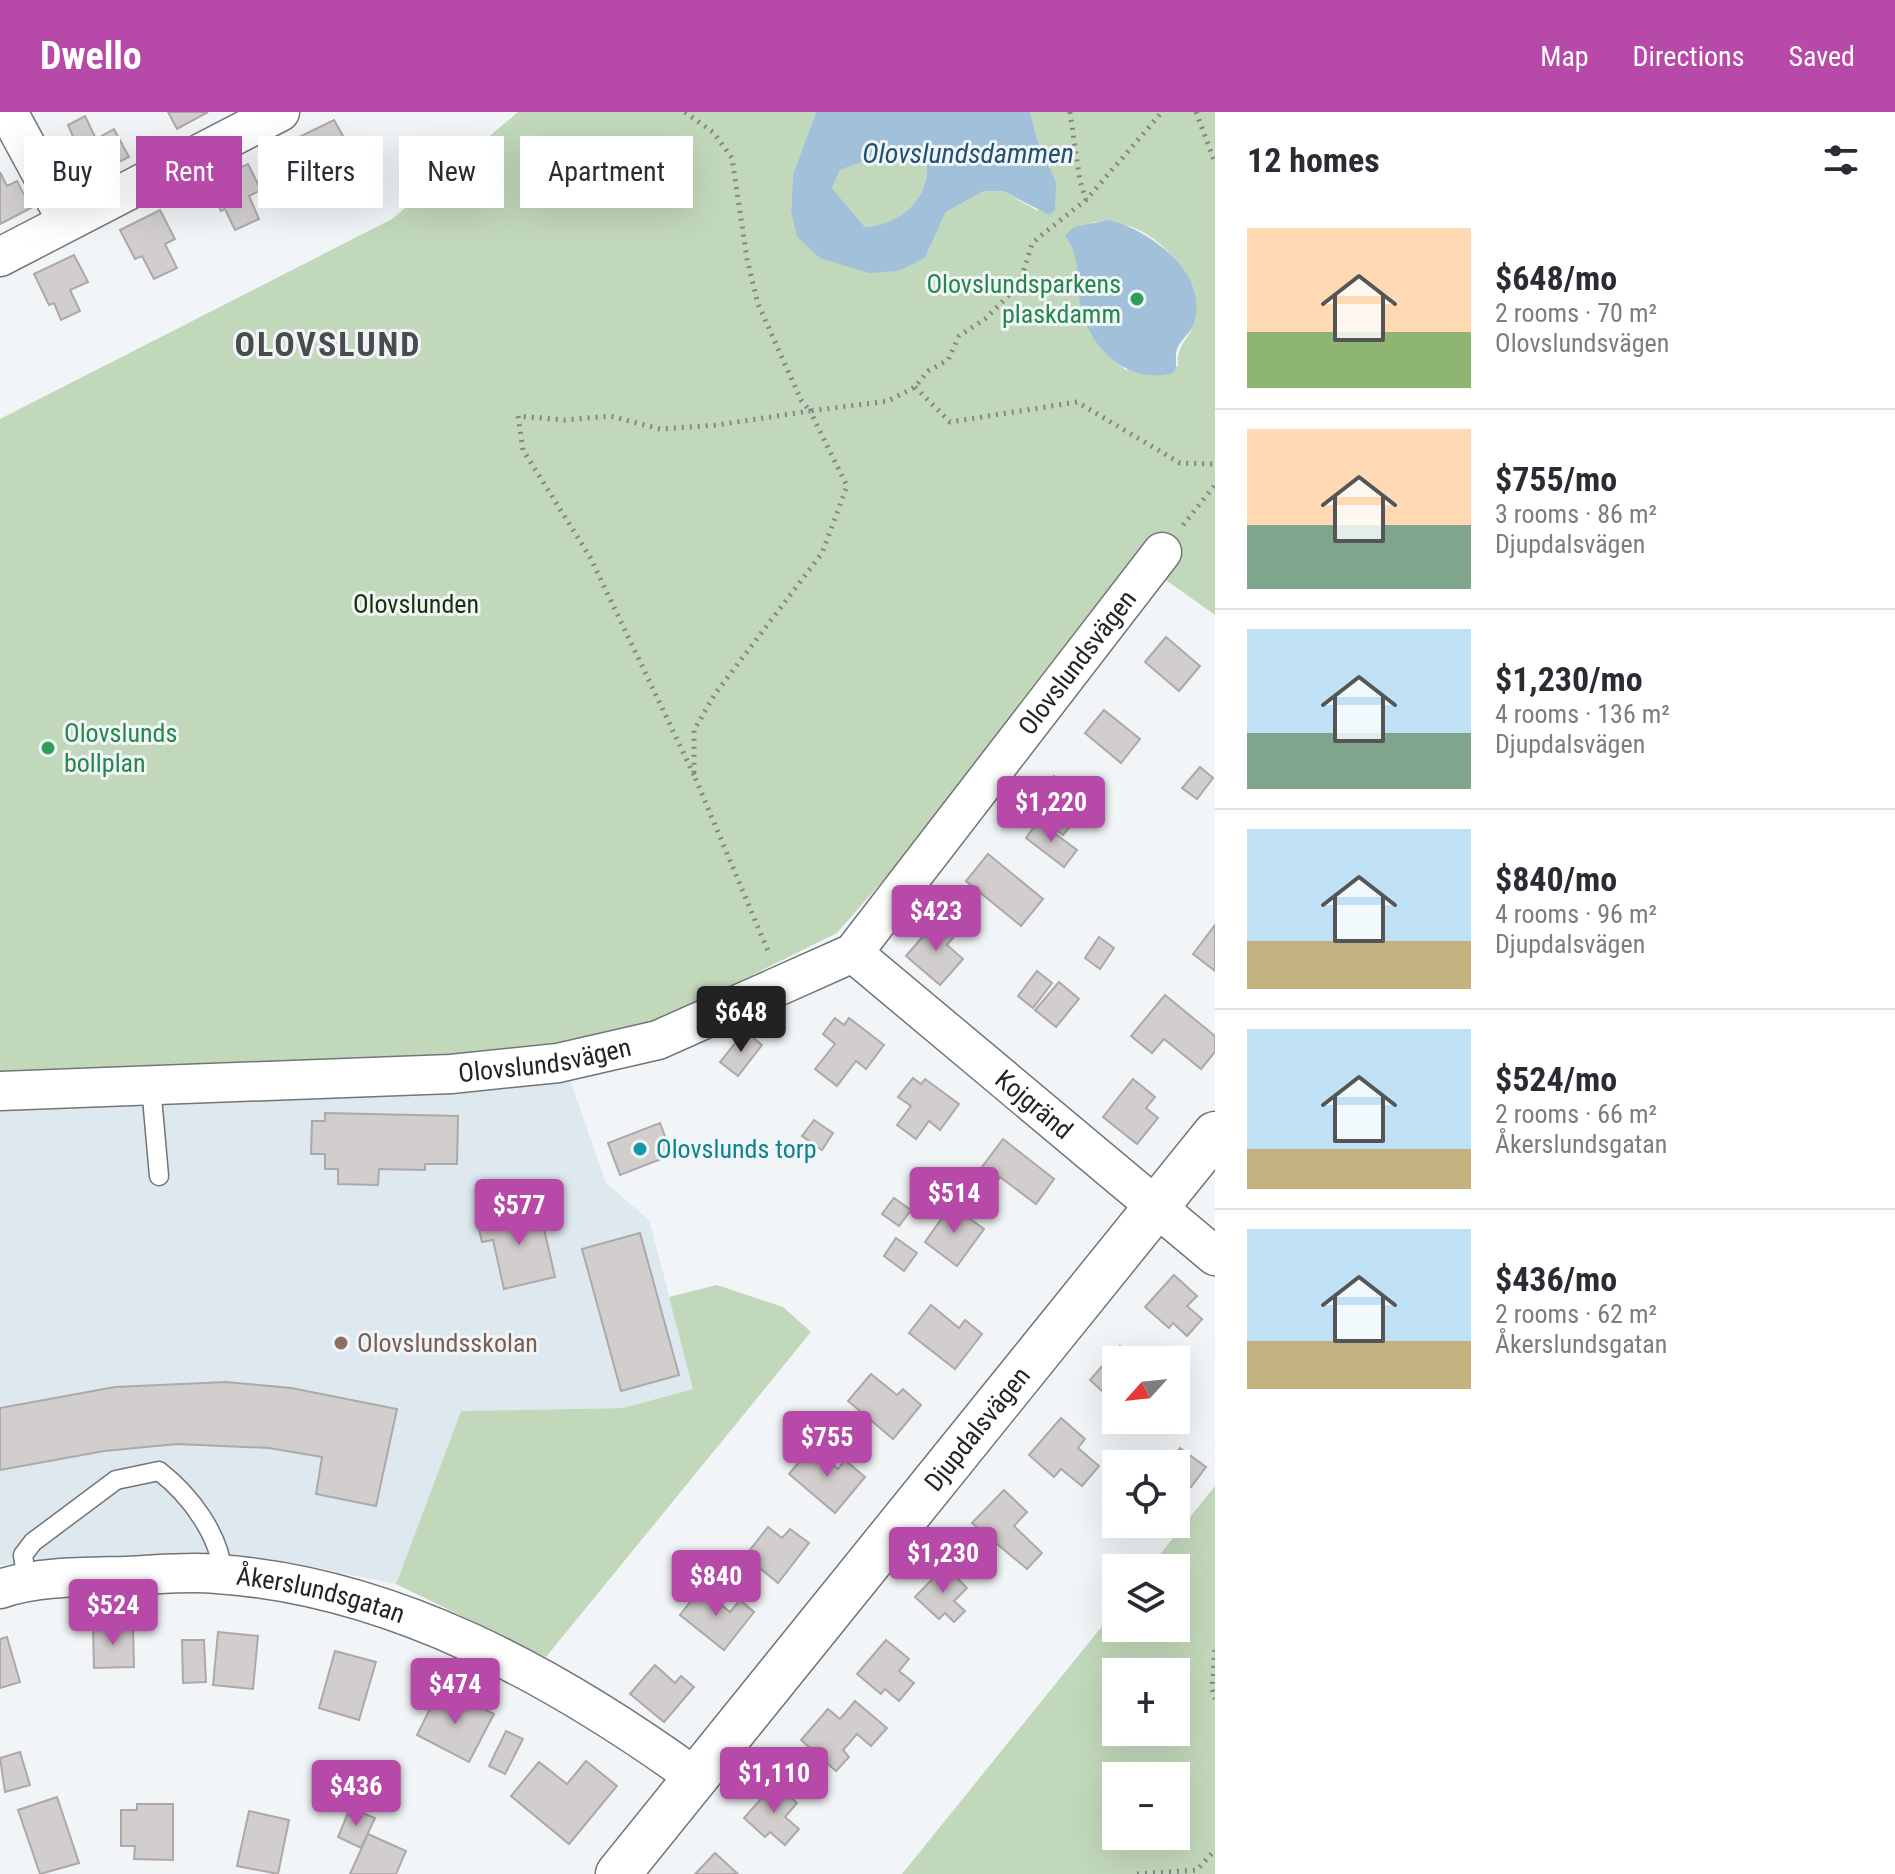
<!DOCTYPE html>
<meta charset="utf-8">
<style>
:root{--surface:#fff;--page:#f2f2f3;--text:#2b2b33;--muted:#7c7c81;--line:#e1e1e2;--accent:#b749a8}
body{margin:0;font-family:"Roboto Condensed",sans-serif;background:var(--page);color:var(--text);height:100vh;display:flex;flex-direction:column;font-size:30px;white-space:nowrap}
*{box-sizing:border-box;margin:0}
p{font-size:26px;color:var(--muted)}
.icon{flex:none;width:44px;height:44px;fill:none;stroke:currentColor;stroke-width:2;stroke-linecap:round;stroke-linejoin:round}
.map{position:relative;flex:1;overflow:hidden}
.drawer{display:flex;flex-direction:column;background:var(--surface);width:680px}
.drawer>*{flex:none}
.hud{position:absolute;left:24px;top:24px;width:760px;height:72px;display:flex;gap:16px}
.needle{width:52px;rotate:243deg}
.tools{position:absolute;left:1102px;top:1234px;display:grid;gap:16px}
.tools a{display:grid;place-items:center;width:88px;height:88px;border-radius:0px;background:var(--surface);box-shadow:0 8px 32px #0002;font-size:40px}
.price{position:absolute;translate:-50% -68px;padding:0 18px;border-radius:8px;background:var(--accent);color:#fff;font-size:26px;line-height:52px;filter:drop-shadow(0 2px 4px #0008)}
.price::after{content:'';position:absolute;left:50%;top:48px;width:24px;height:18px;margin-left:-12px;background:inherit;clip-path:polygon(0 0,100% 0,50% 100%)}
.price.active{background:#222;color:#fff}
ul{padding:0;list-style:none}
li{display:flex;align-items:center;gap:24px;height:200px;padding:0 32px}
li+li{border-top:2px solid var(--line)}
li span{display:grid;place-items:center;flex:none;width:224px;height:160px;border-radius:0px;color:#555}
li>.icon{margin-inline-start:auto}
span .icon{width:96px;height:96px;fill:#fffc;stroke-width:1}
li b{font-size:34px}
h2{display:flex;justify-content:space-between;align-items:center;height:96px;padding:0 32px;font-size:34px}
.tag{padding:0 28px;border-radius:0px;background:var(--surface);box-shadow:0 8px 32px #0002;font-size:28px;line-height:72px}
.tag.active{background:var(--accent);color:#fff}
header{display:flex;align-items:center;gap:48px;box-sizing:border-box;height:112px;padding:0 40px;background:var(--accent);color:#fff}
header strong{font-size:38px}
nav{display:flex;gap:44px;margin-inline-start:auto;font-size:28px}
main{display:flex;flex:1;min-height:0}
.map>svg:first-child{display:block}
.built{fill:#dee8ef}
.green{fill:#c2d8bb;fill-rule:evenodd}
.water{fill:#a1c0d9;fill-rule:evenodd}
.building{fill:#d2cecd;stroke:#aca9a8;stroke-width:2}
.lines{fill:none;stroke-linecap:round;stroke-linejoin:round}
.service-casing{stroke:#737577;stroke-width:21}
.minor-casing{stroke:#737577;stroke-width:41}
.tertiary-casing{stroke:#737577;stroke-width:47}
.path{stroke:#848687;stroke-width:5;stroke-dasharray:2 6;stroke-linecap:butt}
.service{stroke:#fff;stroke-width:18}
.minor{stroke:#fff;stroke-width:38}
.tertiary{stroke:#fff;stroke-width:44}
.leisure-dot{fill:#2e9e5b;stroke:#f2f5f7;stroke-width:3}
.culture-dot{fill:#0f9aa8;stroke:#f2f5f7;stroke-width:3}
.education-dot{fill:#8d6e63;stroke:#f2f5f7;stroke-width:3}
.labels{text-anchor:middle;stroke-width:6;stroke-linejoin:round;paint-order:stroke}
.leisure-label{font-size:26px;fill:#27864d;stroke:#f2f5f7;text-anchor:end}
.park-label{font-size:26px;fill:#143408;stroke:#f2f5f7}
.street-label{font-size:26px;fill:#232424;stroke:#f2f5f7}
.culture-label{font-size:26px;fill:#0d838f;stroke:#f2f5f7;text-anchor:start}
.education-label{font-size:26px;fill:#785e54;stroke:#f2f5f7;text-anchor:start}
.water-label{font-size:28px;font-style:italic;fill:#205175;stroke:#f2f5f7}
.district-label{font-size:34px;font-weight:bold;letter-spacing:2px;fill:#494b4d;stroke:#f2f5f7}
</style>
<header>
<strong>Dwello</strong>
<nav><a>Map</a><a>Directions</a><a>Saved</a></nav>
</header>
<main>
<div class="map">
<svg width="1215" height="1762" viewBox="0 0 1215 1762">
<rect width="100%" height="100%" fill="#f2f5f7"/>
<polygon class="built" points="570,968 606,1071 649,1108 694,1277 623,1296 461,1299 396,1472 299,1452 220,1441 0,1453 0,999 450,981"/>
<g class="green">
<path d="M518 0H816L793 62 791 99 925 146 946 100 984 79H1003L1038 99 1051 52 1038 30 1030 0H1215V503L1142 451 914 733 837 821 652 912 556 932 452 943 0 961V307L392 107ZM1095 110C1107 111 1121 111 1132 115 1166 128 1202 170 1194 208 1191 228 1176 230 1178 254L1126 258C1116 250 1105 243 1099 232 1084 204 1060 128 1095 110Z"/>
<path d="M887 41 927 53C926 90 901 112 865 115L832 76 840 58Z"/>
<polygon points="717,1173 783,1195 811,1220 546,1545 396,1472 461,1299 623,1296 693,1277 669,1185"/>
<path d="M1215 1374V1762H902L1116 1497V1516H1176V1456H1149ZM1176 1560V1620H1116V1560ZM1176 1664V1724H1116V1664Z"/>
</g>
<g class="water">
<path d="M816 0H1030L1038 30 1056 70 1055 98 1049 103 1003 79H984L946 100 925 146 898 159 869 161 820 146 797 125 791 99 793 62ZM887 41 927 53C927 90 900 112 865 115L832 76 840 58Z"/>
<path d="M1110 108C1150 119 1209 160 1194 211 1191 221 1180 228 1177 237 1174 247 1179 252 1173 261 1128 273 1091 238 1081 196 1075 169 1082 147 1065 123L1074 115Z"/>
</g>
<g class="building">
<polygon points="168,0 208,0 177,17"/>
<polygon points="85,4 96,27 114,17 129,45 90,64 68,13"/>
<polygon points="334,8 347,31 331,39 342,61 324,70 314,49 308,52 295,27"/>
<polygon points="248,52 261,78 249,84 259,107 235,118 225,97 221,99 207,71"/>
<polygon points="0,60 7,74 17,69 31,96 0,112"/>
<polygon points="160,98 175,127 165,132 177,156 154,167 142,144 135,147 120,118"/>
<polygon points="74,143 88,170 70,178 80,199 61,208 54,191 49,193 34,162"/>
<polygon points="1166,525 1200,554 1179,579 1145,550"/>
<polygon points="1104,598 1140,627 1121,651 1085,621"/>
<polygon points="1200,655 1213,666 1197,687 1182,676"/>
<polygon points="1054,664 1071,677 1064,686 1082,700 1063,723 1027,694"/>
<polygon points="1038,709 1077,738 1064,755 1026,726"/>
<polygon points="988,742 1043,787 1021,814 966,769"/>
<polygon points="938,807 956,822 947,833 963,847 940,873 906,844"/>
<polygon points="1215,813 1215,859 1193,842"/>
<polygon points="1099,825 1114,836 1100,857 1085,846"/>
<polygon points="1037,859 1052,871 1033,896 1018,884"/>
<polygon points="1059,870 1079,887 1056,915 1035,898"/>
<polygon points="1165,883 1215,924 1215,940 1201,957 1164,927 1152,941 1131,924"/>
<polygon points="835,906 844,913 849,906 884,933 866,957 856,949 837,974 815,957 835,932 823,922"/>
<polygon points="745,919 762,933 738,964 720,950"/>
<polygon points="913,966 921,972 925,967 959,992 940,1018 929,1009 916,1027 897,1013 911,994 898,985"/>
<polygon points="1133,967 1155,985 1146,996 1158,1006 1137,1032 1103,1005"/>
<polygon points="325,1001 458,1004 457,1052 425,1052 425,1058 379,1057 378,1073 338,1072 338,1057 325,1057 325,1042 311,1042 312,1009 325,1009"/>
<polygon points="814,1008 833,1021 822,1038 802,1024"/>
<polygon points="660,1011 672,1043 620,1063 608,1031"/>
<polygon points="1003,1027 1054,1067 1036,1092 1000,1065 995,1071 979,1059"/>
<polygon points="894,1086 911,1098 899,1114 882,1102"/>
<polygon points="951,1093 984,1117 957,1154 925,1130"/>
<polygon points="539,1095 555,1165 504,1177 493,1128 482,1130 477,1109"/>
<polygon points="640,1121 679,1263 621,1279 582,1137"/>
<polygon points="896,1126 917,1141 904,1159 884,1144"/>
<polygon points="1174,1163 1197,1184 1187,1194 1202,1207 1187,1224 1173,1211 1169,1216 1145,1195"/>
<polygon points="931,1193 959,1216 965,1208 982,1222 955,1257 909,1221"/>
<polygon points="1120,1234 1136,1248 1116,1248 1114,1290 1090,1268"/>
<polygon points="871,1262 897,1283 903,1277 921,1293 893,1327 848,1289"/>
<polygon points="226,1270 291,1276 397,1297 376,1394 316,1382 322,1345 269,1336 177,1332 104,1339 0,1358 0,1296 115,1275"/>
<polygon points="1061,1306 1085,1327 1078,1336 1099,1354 1082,1374 1061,1357 1054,1365 1029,1343"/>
<polygon points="812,1335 838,1357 845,1348 865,1365 835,1401 789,1362"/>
<polygon points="1180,1336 1206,1355 1191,1375 1176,1364 1176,1352 1169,1352"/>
<polygon points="1004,1378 1027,1400 1014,1414 1042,1441 1027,1457 972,1411"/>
<polygon points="768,1415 782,1426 790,1417 809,1431 778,1471 745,1444"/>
<polygon points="945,1454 967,1476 954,1489 965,1499 954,1510 945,1501 939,1507 915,1485"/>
<polygon points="701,1476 730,1500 740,1488 754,1500 724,1538 680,1503"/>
<polygon points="93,1515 133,1515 134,1555 94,1556"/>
<polygon points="218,1520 258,1524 253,1577 213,1573"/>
<polygon points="7,1525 20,1570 0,1576 0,1527"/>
<polygon points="182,1528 204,1528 206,1570 183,1571"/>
<polygon points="886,1528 909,1547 899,1559 914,1571 899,1589 885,1577 881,1582 857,1562"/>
<polygon points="335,1539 376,1550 359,1608 319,1596"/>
<polygon points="655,1553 675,1571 681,1564 694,1575 664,1610 630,1582"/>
<polygon points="438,1580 455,1589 458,1584 494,1602 469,1650 417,1623"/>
<polygon points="855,1589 887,1616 871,1634 857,1622 843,1638 849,1645 836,1659 801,1628 828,1597 840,1607"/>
<polygon points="506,1619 523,1627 505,1662 489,1654"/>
<polygon points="20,1640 30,1673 5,1680 0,1646"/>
<polygon points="586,1649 617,1674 569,1732 511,1684 539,1650 567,1672"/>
<polygon points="775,1671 797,1691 785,1705 799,1717 785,1733 770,1720 765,1725 744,1706"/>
<polygon points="57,1685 79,1751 40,1762 18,1698"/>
<polygon points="137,1692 173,1692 173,1748 134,1747 135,1734 121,1734 121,1698 137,1698"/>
<polygon points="350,1696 375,1706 361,1736 338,1725"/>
<polygon points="249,1699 289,1708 278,1762 237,1754"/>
<polygon points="368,1722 406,1739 396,1762 350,1762"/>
<polygon points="715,1741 738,1762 695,1762"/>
</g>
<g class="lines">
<defs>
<g id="service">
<polyline points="151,974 159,1064"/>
<path d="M27 1472 23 1443 33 1430 116 1368 159 1359C190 1383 220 1423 223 1463"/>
</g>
<g id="minor">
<polyline points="8,0 67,109"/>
<polyline points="0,145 280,0"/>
<path id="s1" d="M853 841 1215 1144"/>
<path id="s2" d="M0 979 451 962 558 951 658 928 853 841 1162 440"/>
<path id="s3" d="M0 1477C38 1464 86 1465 126 1464 156 1463 187 1459 217 1462 393 1474 555 1564 695 1665"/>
</g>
<g id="tertiary">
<path id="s4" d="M618 1762 1215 1022"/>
</g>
</defs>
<use href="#service" class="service-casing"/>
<use href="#minor" class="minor-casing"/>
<use href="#tertiary" class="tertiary-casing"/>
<g class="path">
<polyline points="685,0 714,21 732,46 747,147 758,192 801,288 810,299 888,289 915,275 928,259 948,248 959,224 985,207 1019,173 1032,132 1039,125 1086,88 1162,0"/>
<polyline points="1070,0 1080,69 1086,88"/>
<polyline points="1196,0 1215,51"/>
<polyline points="915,275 950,310 1077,290 1180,351 1215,352"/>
<polyline points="1183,413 1215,373"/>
<polyline points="694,663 590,445 523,338 518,304 565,308 610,304 660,317 717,313 810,299 847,374 822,441 715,582 694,618 694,663 768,839"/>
<polyline points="1215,1538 1212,1576 1215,1587"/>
<polyline points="1137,1762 1197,1758 1215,1738"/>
</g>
<use href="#service" class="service"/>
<use href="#minor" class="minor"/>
<use href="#tertiary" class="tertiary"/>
</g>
<g class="leisure-dot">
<circle cx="1137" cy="187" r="8"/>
<circle cx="48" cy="636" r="8"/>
</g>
<circle class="culture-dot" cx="640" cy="1037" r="8"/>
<circle class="education-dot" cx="341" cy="1231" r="8"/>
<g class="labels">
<g class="leisure-label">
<text x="1121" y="181">Olovslundsparkens<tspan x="1121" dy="30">plaskdamm</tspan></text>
<text x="64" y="630" text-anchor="start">Olovslunds<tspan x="64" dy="30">bollplan</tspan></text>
</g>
<g class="park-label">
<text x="416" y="501">Olovslunden</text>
</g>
<g class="street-label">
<text dy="9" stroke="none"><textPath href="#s2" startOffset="1242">Olovslundsvägen</textPath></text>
<text dy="9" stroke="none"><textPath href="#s2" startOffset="546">Olovslundsvägen</textPath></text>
<text dy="9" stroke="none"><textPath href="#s1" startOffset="236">Kojgränd</textPath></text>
<text dy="9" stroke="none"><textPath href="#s4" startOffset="572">Djupdalsvägen</textPath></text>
<text dy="9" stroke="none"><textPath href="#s3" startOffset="324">Åkerslundsgatan</textPath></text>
</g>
<g class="culture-label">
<text x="656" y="1046">Olovslunds torp</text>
</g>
<g class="education-label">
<text x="357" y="1240">Olovslundsskolan</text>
</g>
<g class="water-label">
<text x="968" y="51">Olovslundsdammen</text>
</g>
<g class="district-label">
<text x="328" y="244">OLOVSLUND</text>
</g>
</g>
</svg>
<div class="tools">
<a><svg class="needle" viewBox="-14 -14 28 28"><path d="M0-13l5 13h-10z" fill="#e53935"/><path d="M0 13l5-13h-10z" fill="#7c7c81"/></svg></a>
<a><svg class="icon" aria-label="locate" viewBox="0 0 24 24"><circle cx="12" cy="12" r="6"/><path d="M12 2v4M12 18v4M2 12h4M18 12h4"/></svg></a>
<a><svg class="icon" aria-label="layers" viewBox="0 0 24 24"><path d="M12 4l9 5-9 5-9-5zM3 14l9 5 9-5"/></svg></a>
<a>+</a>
<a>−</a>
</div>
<b class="price" style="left:1051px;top:732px">$1,220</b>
<b class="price" style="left:936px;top:841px">$423</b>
<b class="price active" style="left:741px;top:942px">$648</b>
<b class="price" style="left:954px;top:1123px">$514</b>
<b class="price" style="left:519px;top:1135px">$577</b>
<b class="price" style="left:827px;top:1367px">$755</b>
<b class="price" style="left:943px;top:1483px">$1,230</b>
<b class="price" style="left:716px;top:1506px">$840</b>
<b class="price" style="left:113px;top:1535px">$524</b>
<b class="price" style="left:455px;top:1614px">$474</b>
<b class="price" style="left:774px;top:1703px">$1,110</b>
<b class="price" style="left:356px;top:1716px">$436</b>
<div class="hud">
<a class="tag">Buy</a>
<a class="tag active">Rent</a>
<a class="tag">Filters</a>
<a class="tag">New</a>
<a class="tag">Apartment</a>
</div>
</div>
<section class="drawer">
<h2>12 homes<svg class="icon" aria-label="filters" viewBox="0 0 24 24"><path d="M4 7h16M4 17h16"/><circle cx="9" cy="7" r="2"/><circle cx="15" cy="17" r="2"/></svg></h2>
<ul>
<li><span style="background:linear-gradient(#ffd9b3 65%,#8fb573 0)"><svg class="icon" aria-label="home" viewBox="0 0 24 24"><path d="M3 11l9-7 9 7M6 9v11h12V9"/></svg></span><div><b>$648/mo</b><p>2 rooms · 70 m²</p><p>Olovslundsvägen</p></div></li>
<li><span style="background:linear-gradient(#ffd9b3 60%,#7fa58c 0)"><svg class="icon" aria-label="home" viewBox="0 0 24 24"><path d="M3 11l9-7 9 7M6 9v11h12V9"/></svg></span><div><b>$755/mo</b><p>3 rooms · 86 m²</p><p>Djupdalsvägen</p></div></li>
<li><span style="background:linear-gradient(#bfe0f5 65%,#7fa58c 0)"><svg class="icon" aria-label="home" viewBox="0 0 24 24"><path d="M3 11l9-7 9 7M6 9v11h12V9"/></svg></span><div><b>$1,230/mo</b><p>4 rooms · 136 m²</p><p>Djupdalsvägen</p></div></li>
<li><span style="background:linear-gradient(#bfe0f5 70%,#c2b280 0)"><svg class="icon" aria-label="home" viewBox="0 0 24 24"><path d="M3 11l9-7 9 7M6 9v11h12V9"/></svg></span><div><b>$840/mo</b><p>4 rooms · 96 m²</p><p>Djupdalsvägen</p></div></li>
<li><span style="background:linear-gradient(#bfe0f5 75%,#c2b280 0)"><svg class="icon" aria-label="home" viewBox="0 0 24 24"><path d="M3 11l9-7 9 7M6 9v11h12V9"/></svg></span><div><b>$524/mo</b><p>2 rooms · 66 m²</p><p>Åkerslundsgatan</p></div></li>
<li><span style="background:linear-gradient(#bfe0f5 70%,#c2b280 0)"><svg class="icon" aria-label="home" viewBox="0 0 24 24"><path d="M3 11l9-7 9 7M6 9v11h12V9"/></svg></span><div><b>$436/mo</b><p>2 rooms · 62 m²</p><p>Åkerslundsgatan</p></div></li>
</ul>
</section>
</main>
